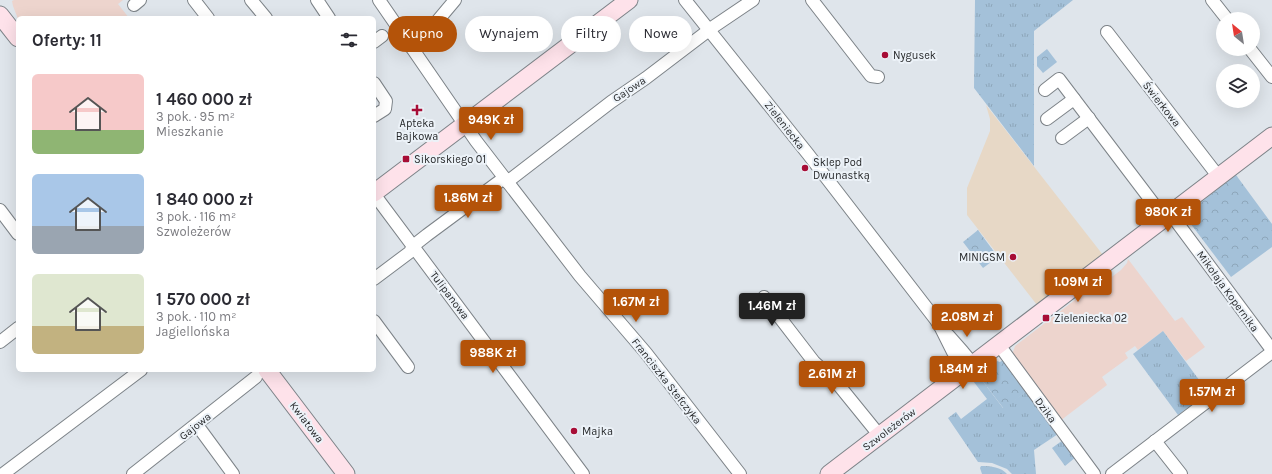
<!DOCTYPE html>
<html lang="pl">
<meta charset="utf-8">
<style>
:root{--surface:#fff;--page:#f7f7f7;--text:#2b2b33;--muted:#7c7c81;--accent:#b45309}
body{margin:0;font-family:Karla,sans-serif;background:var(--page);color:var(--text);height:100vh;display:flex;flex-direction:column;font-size:15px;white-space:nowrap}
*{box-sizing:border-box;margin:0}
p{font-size:13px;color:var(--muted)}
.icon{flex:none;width:22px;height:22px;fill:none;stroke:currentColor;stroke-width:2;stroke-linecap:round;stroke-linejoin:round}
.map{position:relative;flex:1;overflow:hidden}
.details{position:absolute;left:16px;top:16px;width:360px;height:356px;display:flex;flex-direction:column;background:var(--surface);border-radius:6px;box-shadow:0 4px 16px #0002}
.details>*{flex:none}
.guide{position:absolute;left:388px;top:16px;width:380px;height:36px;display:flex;gap:8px}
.needle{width:26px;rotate:330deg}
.controls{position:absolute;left:1216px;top:12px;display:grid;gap:8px}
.controls a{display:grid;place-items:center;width:44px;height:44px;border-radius:50%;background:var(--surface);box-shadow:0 4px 16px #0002;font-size:20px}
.price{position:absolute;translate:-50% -34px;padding:0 9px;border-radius:4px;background:var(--accent);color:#fff;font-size:13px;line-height:26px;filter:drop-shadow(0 1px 2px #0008)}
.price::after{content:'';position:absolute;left:50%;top:24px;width:12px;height:9px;margin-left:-6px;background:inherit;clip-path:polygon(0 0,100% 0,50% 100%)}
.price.current{background:#222;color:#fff}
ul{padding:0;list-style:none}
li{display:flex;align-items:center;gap:12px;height:100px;padding:0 16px}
li span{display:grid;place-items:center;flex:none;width:112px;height:80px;border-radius:6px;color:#555}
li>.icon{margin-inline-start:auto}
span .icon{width:48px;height:48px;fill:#fffc;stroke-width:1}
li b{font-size:17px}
h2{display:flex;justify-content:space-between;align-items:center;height:48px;padding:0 16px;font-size:17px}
.tag{padding:0 14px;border-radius:18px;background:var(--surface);box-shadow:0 4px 16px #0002;font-size:14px;line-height:36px}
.tag.current{background:var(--accent);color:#fff}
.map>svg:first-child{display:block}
.commercial{fill:#e7d8c6}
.industrial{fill:#edd4cd}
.grass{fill:url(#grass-tufts)}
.park{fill:url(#park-crowns)}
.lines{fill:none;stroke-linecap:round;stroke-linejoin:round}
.street-casing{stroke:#7d8388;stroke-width:14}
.secondary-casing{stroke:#7d8388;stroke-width:19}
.street{stroke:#fff;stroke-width:12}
.secondary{stroke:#fee2ea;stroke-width:17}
.poi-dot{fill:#a70d36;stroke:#ecf2f8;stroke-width:1.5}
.labels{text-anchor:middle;stroke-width:4;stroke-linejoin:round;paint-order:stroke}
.poi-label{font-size:11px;fill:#27292b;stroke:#ecf2f8;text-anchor:start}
.street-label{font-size:11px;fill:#27292b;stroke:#ecf2f8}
</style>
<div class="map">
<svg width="1272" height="474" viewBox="0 0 1272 474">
<defs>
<pattern id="grass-tufts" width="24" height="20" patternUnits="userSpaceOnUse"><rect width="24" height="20" fill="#a4c1d9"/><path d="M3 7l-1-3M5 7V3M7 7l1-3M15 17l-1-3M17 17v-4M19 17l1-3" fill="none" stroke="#8da6ba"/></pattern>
<pattern id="park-crowns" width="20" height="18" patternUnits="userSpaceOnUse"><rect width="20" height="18" fill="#a4c1d9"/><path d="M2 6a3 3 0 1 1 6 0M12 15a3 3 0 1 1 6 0" fill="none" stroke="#8da6ba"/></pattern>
</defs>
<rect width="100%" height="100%" fill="#dfe5eb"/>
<polygon class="commercial" points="986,105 1103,255 1078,273 1076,271 1061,282 1063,285 1037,305 967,215 967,188 990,131 990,119"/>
<g class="industrial">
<polygon points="14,0 123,0 118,4 129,18 18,19 13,6 12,1"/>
<polygon points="1128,259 1175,321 1182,317 1205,347 1186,361 1163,331 1138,350 1135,346 1125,353 1128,358 1102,377 1107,385 1060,421 1012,355 1015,346 1084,293 1105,282 1121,270 1127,263"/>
</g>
<g class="grass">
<polygon points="975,0 1073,0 1034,31 1034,166 974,88"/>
<polygon points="1163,331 1208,392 1178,415 1133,354"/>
<polygon points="990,362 992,365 978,375 1003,408 1027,391 1076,457 1065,466 1052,448 1063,440 1058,434 1034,450 1036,474 1012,474 1007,469 992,463 978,462 948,418 956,412 961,419 987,399 970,377"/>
<path d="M981 466C991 466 1001 467 1007 474H982L980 468Z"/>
</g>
<g class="park">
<polygon points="1047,49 1057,62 1043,73 1037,66 1037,57"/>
<polygon points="1236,175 1272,224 1272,247 1231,277 1187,219 1187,213"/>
<polygon points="978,230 998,257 983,268 963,242"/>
<polygon points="1004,359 1027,391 1004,409 978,375 997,361 1000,362"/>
</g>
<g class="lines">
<defs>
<g id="street">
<polyline points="194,0 208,18"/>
<polyline points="251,0 266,18"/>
<polyline points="317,0 329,18"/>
<polyline points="379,0 476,141 580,276 646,353 740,474"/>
<polyline points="685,0 808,154 936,320 941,328 953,352 964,371"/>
<polyline points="812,0 871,76 878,77"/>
<polyline points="1212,0 1227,19"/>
<polyline points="134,5 140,0"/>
<polyline points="1107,32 1218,176"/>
<polyline points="374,42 382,36"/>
<polyline points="412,48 418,44 455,0"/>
<polyline points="1250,49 1272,77"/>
<polyline points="374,83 386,101 385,109 374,116"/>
<polyline points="1045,90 1059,79 1156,207"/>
<polyline points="1047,119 1074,99"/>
<polyline points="1062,138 1089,118"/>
<polyline points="507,182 611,102 646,78 713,27 753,0"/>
<polyline points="374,194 583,474"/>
<polyline points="0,210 18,234"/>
<polyline points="1170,213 1272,350"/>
<polyline points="374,279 410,252 413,246 427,235 504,178"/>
<polyline points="764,297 814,362 837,383 880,436"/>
<polyline points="374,321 408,367"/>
<polyline points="948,335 963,352 973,364"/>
<polyline points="0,342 18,328"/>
<polyline points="999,345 1094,474"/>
<polyline points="197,425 233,474"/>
<polyline points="1155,441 1181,474"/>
<polyline points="3,474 141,370"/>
<polyline points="133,474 256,377"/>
<polyline points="1112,474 1272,352"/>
</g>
<g id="secondary">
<polyline points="0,15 18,38"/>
<polyline points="374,193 629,0"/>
<polyline points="267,370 346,474"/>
<polyline points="829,474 1272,136"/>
</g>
</defs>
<use href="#street" class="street-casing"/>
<use href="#secondary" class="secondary-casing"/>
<use href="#street" class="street"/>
<use href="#secondary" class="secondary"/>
</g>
<g class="poi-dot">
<circle cx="885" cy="55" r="4"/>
<path d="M415 104h4v4h4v4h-4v4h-4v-4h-4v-4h4z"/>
<rect x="402" y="155" width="8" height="8" rx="2"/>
<circle cx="805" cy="168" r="4"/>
<circle cx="1013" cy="257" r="4"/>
<rect x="1042" y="314" width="8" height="8" rx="2"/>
<circle cx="574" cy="431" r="4"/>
</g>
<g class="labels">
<g class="poi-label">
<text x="893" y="59">Nygusek</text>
<text x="417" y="127" text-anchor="middle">Apteka<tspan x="417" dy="13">Bajkowa</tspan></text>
<text x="414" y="163">Sikorskiego 01</text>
<text x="813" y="166">Sklep Pod<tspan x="813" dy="13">Dwunastką</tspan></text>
<text x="1005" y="261" text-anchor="end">MINIGSM</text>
<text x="1054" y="322">Zieleniecka 02</text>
<text x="582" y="435">Majka</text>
</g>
<g class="street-label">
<text transform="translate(629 89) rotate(-34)" y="4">Gajowa</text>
<text transform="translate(1162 104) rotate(52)" y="4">Świerkowa</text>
<text transform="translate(785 125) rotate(52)" y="4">Zieleniecka</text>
<text transform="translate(1228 291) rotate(54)" y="4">Mikołaja Kopernika</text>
<text transform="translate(450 295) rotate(53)" y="4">Tulipanowa</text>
<text transform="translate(667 381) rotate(52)" y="4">Franciszka Stefczyka</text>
<text transform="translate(1046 410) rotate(54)" y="4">Dzika</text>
<text transform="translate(307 422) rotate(53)" y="4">Kwiatowa</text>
<text transform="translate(195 426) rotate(-38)" y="4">Gajowa</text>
<text transform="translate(889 429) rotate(-37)" y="4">Szwoleżerów</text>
</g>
</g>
</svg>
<div class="controls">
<a><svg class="needle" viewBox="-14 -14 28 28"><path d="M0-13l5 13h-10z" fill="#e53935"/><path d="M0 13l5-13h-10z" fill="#7c7c81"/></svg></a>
<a><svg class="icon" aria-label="layers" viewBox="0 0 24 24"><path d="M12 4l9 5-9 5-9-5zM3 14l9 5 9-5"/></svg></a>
</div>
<b class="price" style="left:491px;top:141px">949K zł</b>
<b class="price" style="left:468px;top:219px">1.86M zł</b>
<b class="price" style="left:1168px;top:233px">980K zł</b>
<b class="price" style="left:1078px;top:303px">1.09M zł</b>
<b class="price" style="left:636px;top:323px">1.67M zł</b>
<b class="price current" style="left:772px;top:327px">1.46M zł</b>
<b class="price" style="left:967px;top:338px">2.08M zł</b>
<b class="price" style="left:493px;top:374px">988K zł</b>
<b class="price" style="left:963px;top:390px">1.84M zł</b>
<b class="price" style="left:832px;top:395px">2.61M zł</b>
<b class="price" style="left:1212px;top:413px">1.57M zł</b>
<div class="guide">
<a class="tag current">Kupno</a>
<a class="tag">Wynajem</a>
<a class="tag">Filtry</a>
<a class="tag">Nowe</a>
</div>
<section class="details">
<h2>Oferty: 11<svg class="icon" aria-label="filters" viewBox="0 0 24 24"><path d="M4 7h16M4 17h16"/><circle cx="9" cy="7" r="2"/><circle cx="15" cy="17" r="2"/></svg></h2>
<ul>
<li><span style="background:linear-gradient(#f6c9c9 70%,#8fb573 0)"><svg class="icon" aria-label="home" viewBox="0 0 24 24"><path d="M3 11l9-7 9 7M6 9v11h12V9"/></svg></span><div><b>1 460 000 zł</b><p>3 pok. · 95 m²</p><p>Mieszkanie</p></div></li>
<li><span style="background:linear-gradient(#a9c7e8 65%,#9aa5b1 0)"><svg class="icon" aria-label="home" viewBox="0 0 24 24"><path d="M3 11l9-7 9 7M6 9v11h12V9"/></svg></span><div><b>1 840 000 zł</b><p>3 pok. · 116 m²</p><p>Szwoleżerów</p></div></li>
<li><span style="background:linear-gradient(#dfe7d0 65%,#c2b280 0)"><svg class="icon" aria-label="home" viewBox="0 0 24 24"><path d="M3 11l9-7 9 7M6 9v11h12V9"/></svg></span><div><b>1 570 000 zł</b><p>3 pok. · 110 m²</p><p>Jagiellońska</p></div></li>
</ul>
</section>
</div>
